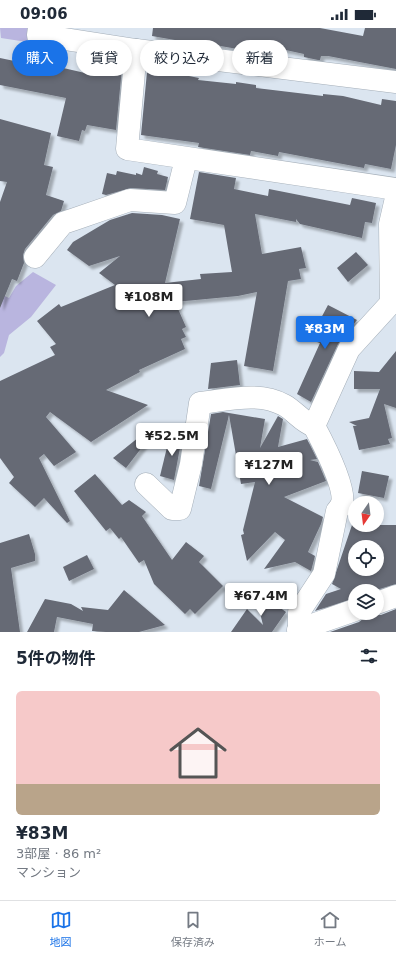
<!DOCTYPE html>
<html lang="ja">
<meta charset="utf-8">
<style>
:root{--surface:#fff;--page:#f2f2f3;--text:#1f2937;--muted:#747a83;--line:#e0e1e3;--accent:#1a73e8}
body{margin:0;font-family:"DejaVu Sans","Noto Sans JP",sans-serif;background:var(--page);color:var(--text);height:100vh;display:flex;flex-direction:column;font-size:15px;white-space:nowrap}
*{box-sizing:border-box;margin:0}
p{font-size:13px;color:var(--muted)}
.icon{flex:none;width:22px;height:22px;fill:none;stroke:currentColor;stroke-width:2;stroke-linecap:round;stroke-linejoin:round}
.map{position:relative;height:604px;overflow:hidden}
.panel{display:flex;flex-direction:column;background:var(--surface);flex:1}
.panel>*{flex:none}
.hud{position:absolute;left:12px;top:12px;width:372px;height:36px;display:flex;gap:8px}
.needle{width:26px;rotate:194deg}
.tools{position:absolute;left:348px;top:468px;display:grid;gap:8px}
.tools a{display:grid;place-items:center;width:36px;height:36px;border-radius:50%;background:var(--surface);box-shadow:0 2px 6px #0003;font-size:20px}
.price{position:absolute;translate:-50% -34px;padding:0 9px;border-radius:4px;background:#fff;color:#222;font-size:13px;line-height:26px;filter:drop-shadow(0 1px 2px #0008)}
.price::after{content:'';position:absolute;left:50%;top:24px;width:12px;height:9px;margin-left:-6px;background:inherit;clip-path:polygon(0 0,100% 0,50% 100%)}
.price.selected{background:var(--accent);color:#fff}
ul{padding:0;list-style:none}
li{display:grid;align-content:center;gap:8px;height:212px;padding:0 16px}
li+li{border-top:1px solid var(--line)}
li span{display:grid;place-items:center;height:124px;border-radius:6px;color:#555}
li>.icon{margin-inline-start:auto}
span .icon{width:72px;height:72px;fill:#fffc;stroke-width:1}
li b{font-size:17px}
h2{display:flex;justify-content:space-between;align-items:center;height:48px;padding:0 16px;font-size:17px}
.chip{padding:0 14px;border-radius:18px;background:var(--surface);box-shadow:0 2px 6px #0003;font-size:14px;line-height:36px}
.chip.selected{background:var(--accent);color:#fff}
.status{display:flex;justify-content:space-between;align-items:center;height:28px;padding:0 20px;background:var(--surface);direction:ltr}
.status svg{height:11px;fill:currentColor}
.tabs{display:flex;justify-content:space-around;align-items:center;height:56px;border-top:1px solid var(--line);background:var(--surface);font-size:11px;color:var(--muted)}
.tabs a{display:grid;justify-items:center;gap:2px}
.tabs .selected{color:var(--accent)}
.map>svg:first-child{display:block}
.green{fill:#b9b5df}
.building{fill:#666a75;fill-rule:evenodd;filter:url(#shadow)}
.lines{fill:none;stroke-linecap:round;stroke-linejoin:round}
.minor-casing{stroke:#a4aeb8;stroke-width:23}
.minor{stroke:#fff;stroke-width:22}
</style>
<div class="status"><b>09:06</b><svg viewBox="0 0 49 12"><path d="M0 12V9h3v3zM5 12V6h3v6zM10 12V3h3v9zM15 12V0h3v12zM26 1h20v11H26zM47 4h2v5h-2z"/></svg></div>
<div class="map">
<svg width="396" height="604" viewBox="0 0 396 604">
<defs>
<filter id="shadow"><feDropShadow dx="3.5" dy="3.5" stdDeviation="1" flood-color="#0004"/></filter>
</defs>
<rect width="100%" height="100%" fill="#dbe5f0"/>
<g class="green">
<polygon points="0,0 29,0 27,14 1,10"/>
<polygon points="33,244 56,257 31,289 9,307 4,325 0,329 0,266 9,270 16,258"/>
</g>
<g class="building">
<polygon points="153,0 320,0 363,8 365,0 396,0 396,41 328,28 321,28 320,32 318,32 304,29 304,26 272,19 272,22 244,16 243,22 215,17 215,19 152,8"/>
<polygon points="26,26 47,30 46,36 98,48 98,43 111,46 112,38 122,40 116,102 87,97 85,103 82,102 79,113 57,108 66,70 0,57 0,30 24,35"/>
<polygon points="149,40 199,50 198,52 236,56 236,54 256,57 256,60 323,68 323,66 343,68 381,77 382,71 396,73 396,117 391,141 365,136 364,140 279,124 278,128 251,123 250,127 198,119 199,115 141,107 147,44 148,45"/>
<polygon points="0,91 51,105 44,137 53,139 46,167 64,173 61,183 53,187 25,221 23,227 24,235 17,253 12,251 0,280 0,174 7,154 0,153"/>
<polygon points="144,139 158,143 157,146 168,149 165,162 131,160 106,167 102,166 107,145 116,147 117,143 136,147 136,145 142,147"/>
<polygon points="199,144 236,150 234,161 268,168 269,161 350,177 352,170 376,175 372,195 365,194 362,210 300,196 296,191 296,194 255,186 262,226 301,219 306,240 299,241 301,251 288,253 273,343 244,338 257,264 238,268 175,274 186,299 182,301 186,309 181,311 185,321 139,342 140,344 106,362 148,377 91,414 50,384 46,389 76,424 54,438 44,426 39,430 70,493 67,495 44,470 35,479 9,455 14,449 0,430 0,353 55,327 50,319 56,316 37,293 59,276 61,279 115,257 99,245 120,228 89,238 67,222 73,214 110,192 132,185 162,187 180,191 165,255 201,251 200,246 232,244 224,197 190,191"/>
<polygon points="356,224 368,237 348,254 337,240"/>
<polygon points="328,277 357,292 338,316 311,374 297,366 320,315 317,314 328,296 320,292"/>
<polygon points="396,323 396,380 384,376 392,410 388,411 390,416 359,422 353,398 357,398 349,394 369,390 380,361 354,361 354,343 379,344"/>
<polygon points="237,332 240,357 208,361 211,335"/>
<polygon points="223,384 265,391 260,420 278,388 283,391 278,419 307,411 317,431 310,432 318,434 326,453 284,469 323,489 321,496 308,524 315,528 311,543 295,534 264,541 285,512 275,504 247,533 241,507 244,506 243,502 255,454 241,456 229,387 211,461 199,458 211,386"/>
<polygon points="149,401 153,405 126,440 113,430"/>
<polygon points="171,403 182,409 174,452 160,448"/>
<polygon points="362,443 389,448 384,470 358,465"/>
<polygon points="95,446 122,477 129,472 146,484 142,488 172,532 186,514 204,528 199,534 223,558 195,586 190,581 185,586 154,556 144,532 139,535 121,509 119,511 110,500 106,503 74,463"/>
<path d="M352 497H396V556L373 563H355V570L315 583 326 566 341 561 332 556ZM355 519H377V541H355Z"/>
<polygon points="29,506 35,526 35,533 11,540 20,604 0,604 0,515"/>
<polygon points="87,527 94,541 69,553 63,539"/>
<polygon points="254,561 286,584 272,604 231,604 247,581 263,597"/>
<polygon points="124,562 165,597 139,604 106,604 92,603 93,596 57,589 54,604 27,604 45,571 71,576 83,583 81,579 108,582"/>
<polygon points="396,581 396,604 330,604 359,594 364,590 367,585 381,587"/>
</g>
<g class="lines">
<defs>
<g id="minor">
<polyline points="39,0 38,7 136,22 396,54"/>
<polyline points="136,22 127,121 396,161"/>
<polyline points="35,229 63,195 75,191 130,172 175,175 186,131"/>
<path d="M146 456 172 481H180L191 436 200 375C227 372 259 363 284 377 295 383 302 394 314 398"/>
<polyline points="377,575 396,568"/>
<polyline points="298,602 355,582"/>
<path d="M299 604V584L324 546 337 483C339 481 341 478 342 475 346 459 322 413 314 398L349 321 391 275 390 196 396 170"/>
</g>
</defs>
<use href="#minor" class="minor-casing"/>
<use href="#minor" class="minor"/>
</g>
</svg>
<div class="tools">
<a><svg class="needle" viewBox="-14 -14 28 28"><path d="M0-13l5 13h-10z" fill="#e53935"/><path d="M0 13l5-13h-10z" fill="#747a83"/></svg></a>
<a><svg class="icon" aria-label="locate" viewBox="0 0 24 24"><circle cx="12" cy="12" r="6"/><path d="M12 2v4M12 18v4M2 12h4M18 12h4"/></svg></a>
<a><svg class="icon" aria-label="layers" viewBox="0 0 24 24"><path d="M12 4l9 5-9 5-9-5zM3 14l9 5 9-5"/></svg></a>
</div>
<b class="price" style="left:149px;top:290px">¥108M</b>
<b class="price selected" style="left:325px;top:322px">¥83M</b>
<b class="price" style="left:172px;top:429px">¥52.5M</b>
<b class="price" style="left:269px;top:458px">¥127M</b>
<b class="price" style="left:261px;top:589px">¥67.4M</b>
<div class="hud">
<a class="chip selected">購入</a>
<a class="chip">賃貸</a>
<a class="chip">絞り込み</a>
<a class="chip">新着</a>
</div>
</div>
<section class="panel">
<h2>5件の物件<svg class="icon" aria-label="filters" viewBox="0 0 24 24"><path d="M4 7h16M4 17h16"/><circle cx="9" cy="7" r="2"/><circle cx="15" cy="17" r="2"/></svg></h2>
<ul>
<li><span style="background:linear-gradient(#f6c9c9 75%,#b9a48a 0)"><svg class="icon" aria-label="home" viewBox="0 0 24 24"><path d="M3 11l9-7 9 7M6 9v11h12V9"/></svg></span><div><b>¥83M</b><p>3部屋 · 86 m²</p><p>マンション</p></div></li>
</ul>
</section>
<nav class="tabs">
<a class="selected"><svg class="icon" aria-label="map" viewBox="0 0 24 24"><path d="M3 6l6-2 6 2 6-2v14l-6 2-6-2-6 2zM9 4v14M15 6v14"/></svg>地図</a>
<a><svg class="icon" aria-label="saved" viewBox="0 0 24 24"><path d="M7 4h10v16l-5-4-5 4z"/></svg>保存済み</a>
<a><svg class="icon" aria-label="home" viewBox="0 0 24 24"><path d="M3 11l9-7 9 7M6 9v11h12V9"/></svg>ホーム</a>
</nav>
